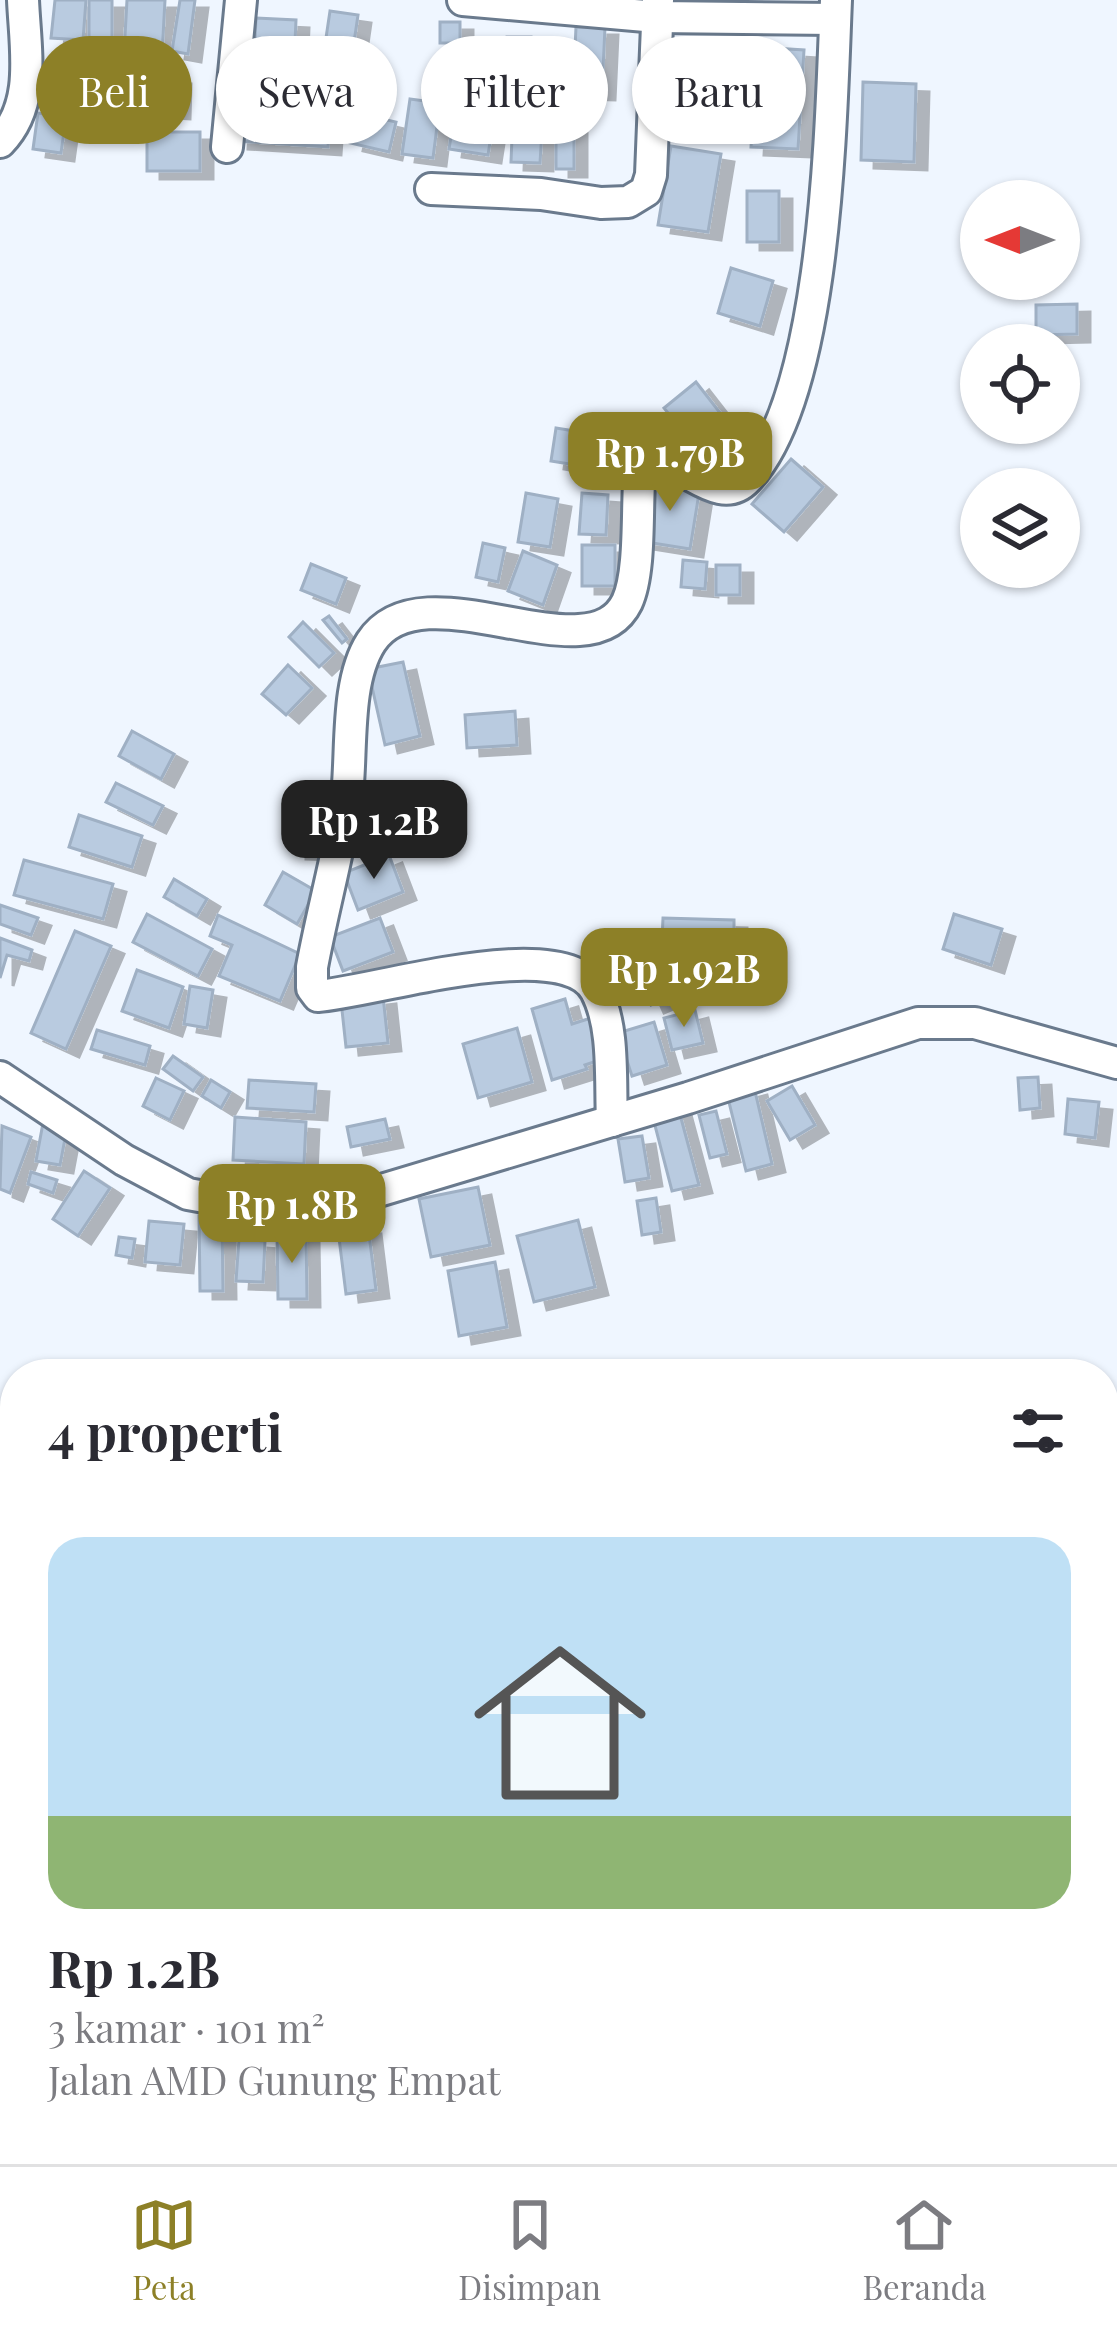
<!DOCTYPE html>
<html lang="id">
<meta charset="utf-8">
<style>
:root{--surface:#fff;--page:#f7f7f7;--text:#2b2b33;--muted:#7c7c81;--line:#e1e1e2;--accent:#8d8027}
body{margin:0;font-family:"Playfair Display",serif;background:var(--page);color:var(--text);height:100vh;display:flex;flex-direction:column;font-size:45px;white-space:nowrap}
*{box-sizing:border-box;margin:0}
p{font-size:39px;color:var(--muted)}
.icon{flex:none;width:66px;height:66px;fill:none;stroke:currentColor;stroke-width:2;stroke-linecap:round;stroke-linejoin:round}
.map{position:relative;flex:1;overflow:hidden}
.side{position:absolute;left:0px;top:1359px;width:1119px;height:807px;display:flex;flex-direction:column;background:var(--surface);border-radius:48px 48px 0 0;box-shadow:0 3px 9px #0004}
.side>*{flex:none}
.banner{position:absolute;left:36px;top:36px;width:1047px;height:108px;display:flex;gap:24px}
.needle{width:78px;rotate:270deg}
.buttons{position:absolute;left:960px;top:180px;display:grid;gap:24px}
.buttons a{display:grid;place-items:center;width:120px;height:120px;border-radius:50%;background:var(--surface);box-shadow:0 3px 9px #0004;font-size:60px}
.price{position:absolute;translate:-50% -102px;padding:0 27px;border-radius:24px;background:var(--accent);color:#fff;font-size:39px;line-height:78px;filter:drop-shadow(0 3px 6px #0008)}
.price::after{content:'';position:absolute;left:50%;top:72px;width:36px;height:27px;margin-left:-18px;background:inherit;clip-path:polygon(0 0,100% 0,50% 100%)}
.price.current{background:#222;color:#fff}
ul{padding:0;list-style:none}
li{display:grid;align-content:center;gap:24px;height:636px;padding:0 48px}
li+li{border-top:3px solid var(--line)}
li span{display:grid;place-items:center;height:372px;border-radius:36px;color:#555}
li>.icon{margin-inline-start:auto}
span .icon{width:216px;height:216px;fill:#fffc;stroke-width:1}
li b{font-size:51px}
h2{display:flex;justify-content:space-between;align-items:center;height:144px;padding:0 48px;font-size:51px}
.tag{padding:0 42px;border-radius:54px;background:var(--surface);box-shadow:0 3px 9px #0004;font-size:42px;line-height:108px}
.tag.current{background:var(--accent);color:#fff}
.menu{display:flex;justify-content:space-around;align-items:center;height:168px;border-top:3px solid var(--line);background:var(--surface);font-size:33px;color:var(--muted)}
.menu a{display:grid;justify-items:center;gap:6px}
.menu .current{color:var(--accent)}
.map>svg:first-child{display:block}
.building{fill:#b9cbe0;stroke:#9fb0c4;stroke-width:3;filter:url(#shadow)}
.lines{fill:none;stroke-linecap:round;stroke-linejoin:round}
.street-casing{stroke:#6a7a8d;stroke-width:36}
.street{stroke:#fff;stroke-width:30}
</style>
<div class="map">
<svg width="1117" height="2164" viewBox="0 0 1117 2164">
<defs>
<filter id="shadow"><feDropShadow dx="13" dy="8" stdDeviation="0" flood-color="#0004"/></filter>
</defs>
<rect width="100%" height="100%" fill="#eff6ff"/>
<g class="building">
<polygon points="55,0 86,0 83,40 51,38"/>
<rect x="89" y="0" width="23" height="53"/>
<polygon points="127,0 165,0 162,55 124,54"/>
<polygon points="180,0 195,0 188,54 172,51"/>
<polygon points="330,11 358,15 351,63 323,58"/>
<polygon points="256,18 296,20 294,64 254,62"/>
<rect x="440" y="22" width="20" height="21"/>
<polygon points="576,27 605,27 602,92 573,91"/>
<polygon points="507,37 531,37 530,71 550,72 549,98 491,96 491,71 506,71"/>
<polygon points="665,45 715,50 712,90 662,85"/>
<polygon points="757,47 804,50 798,149 751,147"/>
<polygon points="297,69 297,88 267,89 266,70"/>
<polygon points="130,74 178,76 177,111 129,108"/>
<polygon points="47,76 98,79 96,105 46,103"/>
<polygon points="863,82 916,84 914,162 861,160"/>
<polygon points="238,97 331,103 328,147 235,141"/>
<polygon points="410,99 440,103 433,158 402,154"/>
<polygon points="513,112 543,114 540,163 511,162"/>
<polygon points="38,113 66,117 61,153 33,149"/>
<polygon points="357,113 396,122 389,152 350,143"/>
<polygon points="454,117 493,123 488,155 449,149"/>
<rect x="556" y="125" width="18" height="44"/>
<rect x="147" y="132" width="53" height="39"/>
<polygon points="671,146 721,154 708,232 658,225"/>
<rect x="747" y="191" width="32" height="51"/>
<polygon points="731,268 773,281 760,326 718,313"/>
<polygon points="1077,304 1077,334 1036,335 1036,305"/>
<polygon points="696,382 735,432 704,458 664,408"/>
<polygon points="556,428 593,434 588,467 551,461"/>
<polygon points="791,459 823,487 784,532 752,504"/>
<polygon points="650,479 700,487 690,549 640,541"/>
<polygon points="526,493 558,499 550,547 518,542"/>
<polygon points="582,493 608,495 606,535 579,534"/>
<polygon points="483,543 505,548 498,582 476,577"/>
<rect x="582" y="545" width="33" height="41"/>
<polygon points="523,551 557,565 543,605 508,591"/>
<polygon points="683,560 707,562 705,589 681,587"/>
<polygon points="311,564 346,578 336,604 301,590"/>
<rect x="716" y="565" width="24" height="30"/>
<polygon points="329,616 347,639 342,643 323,620"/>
<polygon points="303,622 334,653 319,667 289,637"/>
<polygon points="403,662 420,736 385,745 368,669"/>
<polygon points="288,665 312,688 286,715 262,694"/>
<polygon points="515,711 517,745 467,748 465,715"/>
<polygon points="132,731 174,754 161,779 119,756"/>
<polygon points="116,783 163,806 153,825 106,802"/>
<polygon points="294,812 323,813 323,852 293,851"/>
<polygon points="79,815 142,836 132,867 69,847"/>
<polygon points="389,855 403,892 358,910 344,873"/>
<polygon points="24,860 113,884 103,919 14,895"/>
<polygon points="283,872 316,891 297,924 265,905"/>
<polygon points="174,879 207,899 197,916 164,897"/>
<polygon points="0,905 38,918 31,935 0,924"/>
<polygon points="147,914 212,949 198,976 133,942"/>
<polygon points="954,914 1002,929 991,965 943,949"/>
<polygon points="218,915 300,954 280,1001 219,976 232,945 210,936"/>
<polygon points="380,918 393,952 343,971 330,937"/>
<polygon points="663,918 734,920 734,943 662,940"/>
<polygon points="75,931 111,946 66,1049 31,1033"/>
<polygon points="0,938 32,950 29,961 7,955 0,978"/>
<polygon points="712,955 715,989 681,992 678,958"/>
<polygon points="137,970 183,987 169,1028 122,1011"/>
<polygon points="661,971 672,996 651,1005 640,980"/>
<polygon points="190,986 213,990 207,1028 184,1024"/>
<polygon points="383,996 388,1043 346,1047 341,1001"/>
<polygon points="565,999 572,1024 591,1018 603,1059 585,1065 587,1069 552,1080 532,1009"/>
<polygon points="695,1010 703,1043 672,1050 664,1018"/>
<polygon points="654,1022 667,1065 632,1076 618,1033"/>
<polygon points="517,1028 532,1082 478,1098 463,1044"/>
<polygon points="97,1030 150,1046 145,1065 91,1049"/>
<polygon points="173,1056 203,1077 193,1091 163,1069"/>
<polygon points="1038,1077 1040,1108 1020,1110 1018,1078"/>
<polygon points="156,1078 184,1091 170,1120 143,1106"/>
<polygon points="211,1080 230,1092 221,1108 202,1096"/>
<polygon points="249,1080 316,1084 314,1112 247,1108"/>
<polygon points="792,1086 815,1125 790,1140 767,1101"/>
<polygon points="754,1087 772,1164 746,1171 727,1094"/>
<polygon points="1068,1099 1099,1102 1095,1138 1065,1134"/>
<polygon points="678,1107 699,1185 672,1191 652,1114"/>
<polygon points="716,1111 727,1154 710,1158 699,1115"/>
<polygon points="235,1117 306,1122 304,1164 233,1160"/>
<polygon points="385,1119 390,1139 351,1147 347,1127"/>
<polygon points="43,1123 67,1128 60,1165 36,1161"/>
<polygon points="2,1126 31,1137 10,1193 0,1189"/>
<polygon points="642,1136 649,1178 625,1182 618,1139"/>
<polygon points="84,1171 110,1188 78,1236 53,1219"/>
<polygon points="31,1172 57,1180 53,1193 28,1184"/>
<polygon points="478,1187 490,1245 431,1257 419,1199"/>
<polygon points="656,1198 661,1232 642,1235 637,1201"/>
<polygon points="199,1216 222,1216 223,1291 200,1291"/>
<polygon points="578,1220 595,1287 534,1302 517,1236"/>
<polygon points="149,1221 184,1224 180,1265 145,1262"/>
<polygon points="368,1226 376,1290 346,1294 338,1230"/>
<polygon points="306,1232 307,1299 278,1299 277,1233"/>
<polygon points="119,1237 135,1239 132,1258 116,1255"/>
<polygon points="239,1239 265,1241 263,1282 236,1281"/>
<polygon points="495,1262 507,1327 459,1336 448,1271"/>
</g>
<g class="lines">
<defs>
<g id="street">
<polyline points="463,0 657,17 835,19"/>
<path d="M0 142C37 104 25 48 23 0"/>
<polyline points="227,147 241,0"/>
<polyline points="431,189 541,194 601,203 628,202 646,191 651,175 658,0"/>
<polyline points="0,1077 124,1160 188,1194 265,1208 345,1201 688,1098 918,1023 975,1023 1117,1063"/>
<path d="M612 1121C610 1081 615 1027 596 991 564 931 374 992 318 996L312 988V967C322 913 337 859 346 805 353 757 344 684 371 642 423 563 589 680 627 602 640 574 637 516 639 483 664 427 711 517 747 479 827 395 831 118 836 0"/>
</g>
</defs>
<use href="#street" class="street-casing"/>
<use href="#street" class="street"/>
</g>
</svg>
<div class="buttons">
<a><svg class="needle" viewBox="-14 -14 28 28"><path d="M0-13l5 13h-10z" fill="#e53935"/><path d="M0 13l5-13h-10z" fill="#7c7c81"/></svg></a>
<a><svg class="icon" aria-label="locate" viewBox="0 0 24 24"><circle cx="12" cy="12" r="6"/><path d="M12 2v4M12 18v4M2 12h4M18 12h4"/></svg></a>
<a><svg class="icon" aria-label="layers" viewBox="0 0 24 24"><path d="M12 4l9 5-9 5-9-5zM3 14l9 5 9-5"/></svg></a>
</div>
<b class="price" style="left:670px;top:514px">Rp 1.79B</b>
<b class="price current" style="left:374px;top:882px">Rp 1.2B</b>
<b class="price" style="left:684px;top:1030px">Rp 1.92B</b>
<b class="price" style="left:292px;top:1266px">Rp 1.8B</b>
<div class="banner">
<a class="tag current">Beli</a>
<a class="tag">Sewa</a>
<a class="tag">Filter</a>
<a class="tag">Baru</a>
</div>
<section class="side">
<h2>4 properti<svg class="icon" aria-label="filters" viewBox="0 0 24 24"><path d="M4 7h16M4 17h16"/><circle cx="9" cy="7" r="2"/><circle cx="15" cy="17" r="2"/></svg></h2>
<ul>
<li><span style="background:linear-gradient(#bfe0f5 75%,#8fb573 0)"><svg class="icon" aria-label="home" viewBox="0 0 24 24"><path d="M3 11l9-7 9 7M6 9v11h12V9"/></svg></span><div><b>Rp 1.2B</b><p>3 kamar · 101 m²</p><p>Jalan AMD Gunung Empat</p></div></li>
</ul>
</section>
</div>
<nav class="menu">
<a class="current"><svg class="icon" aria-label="map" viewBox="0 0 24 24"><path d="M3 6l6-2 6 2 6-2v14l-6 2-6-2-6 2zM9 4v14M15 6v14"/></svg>Peta</a>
<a><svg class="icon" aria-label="saved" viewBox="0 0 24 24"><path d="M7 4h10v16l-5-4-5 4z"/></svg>Disimpan</a>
<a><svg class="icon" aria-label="home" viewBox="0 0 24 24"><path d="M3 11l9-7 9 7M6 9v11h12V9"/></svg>Beranda</a>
</nav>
